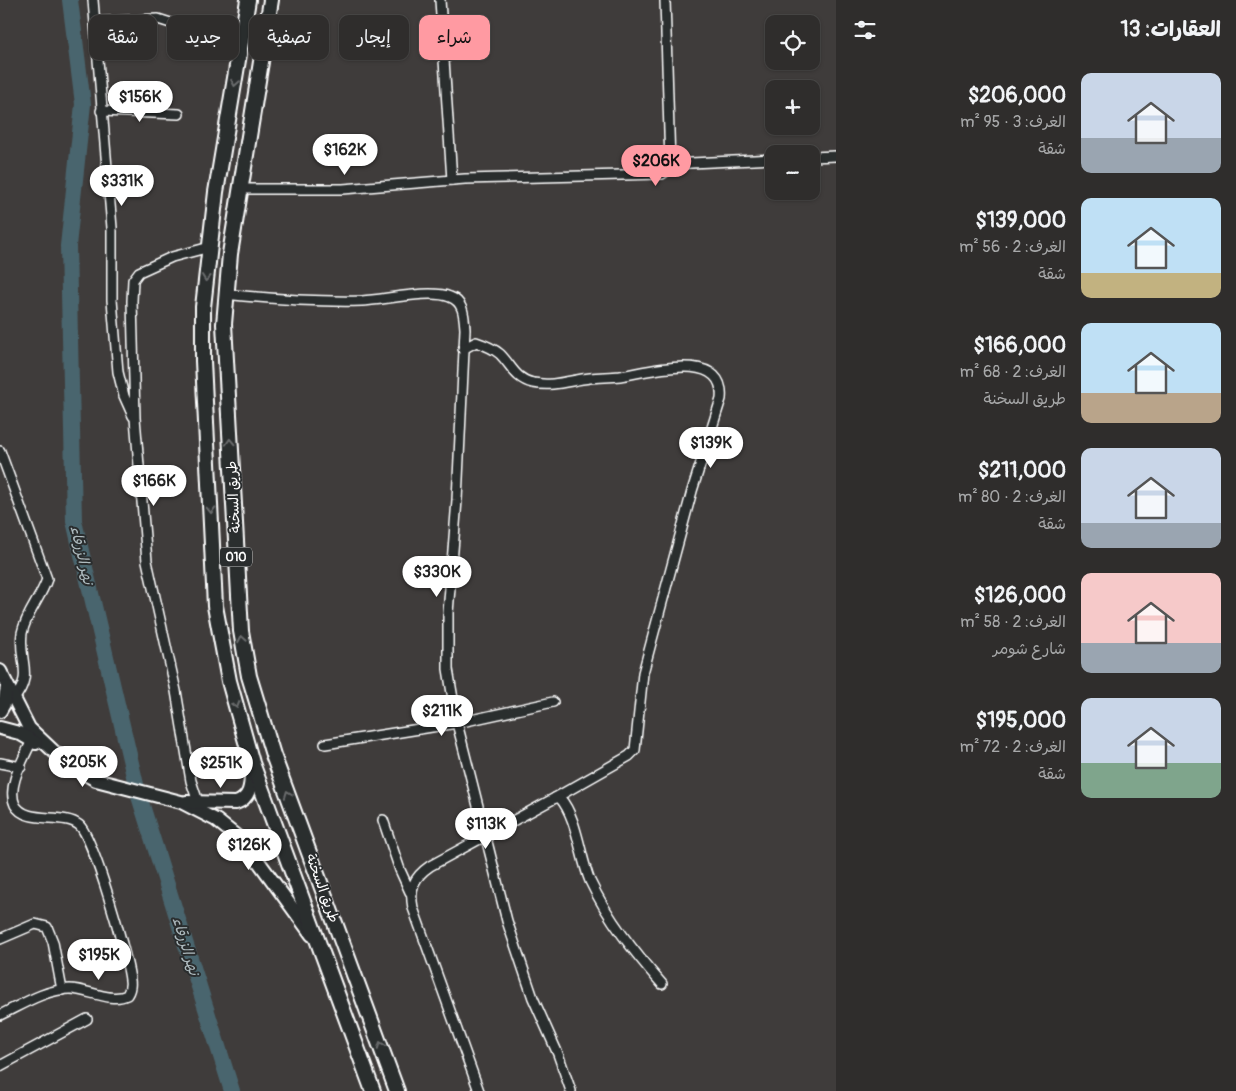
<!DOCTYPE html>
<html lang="ar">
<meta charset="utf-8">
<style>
:root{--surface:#2f2d2c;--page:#373534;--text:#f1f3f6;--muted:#a7a8a9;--line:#4a4948;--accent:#ff9aa2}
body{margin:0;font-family:Pangolin,"Playpen Sans Arabic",sans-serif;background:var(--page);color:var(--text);direction:rtl;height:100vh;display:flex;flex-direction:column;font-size:19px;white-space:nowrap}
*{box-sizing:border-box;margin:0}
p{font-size:16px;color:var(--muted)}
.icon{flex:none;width:28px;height:28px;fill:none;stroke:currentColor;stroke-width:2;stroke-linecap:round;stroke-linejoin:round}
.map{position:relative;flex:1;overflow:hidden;direction:ltr}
.panel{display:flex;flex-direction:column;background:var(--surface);width:400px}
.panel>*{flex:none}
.hud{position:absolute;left:15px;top:15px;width:475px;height:45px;direction:rtl;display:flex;gap:10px}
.buttons{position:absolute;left:765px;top:15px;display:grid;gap:10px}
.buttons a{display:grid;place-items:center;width:55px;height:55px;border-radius:10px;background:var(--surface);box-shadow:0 1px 4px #0004,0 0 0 1px var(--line);font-size:25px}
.price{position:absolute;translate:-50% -42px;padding:0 11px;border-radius:18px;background:#fff;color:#222;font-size:16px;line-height:32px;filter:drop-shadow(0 1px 2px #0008)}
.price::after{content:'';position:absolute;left:50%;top:30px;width:15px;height:11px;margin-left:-8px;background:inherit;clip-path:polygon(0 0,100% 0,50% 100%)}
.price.current{background:var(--accent);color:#111}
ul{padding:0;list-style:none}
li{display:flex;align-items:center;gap:15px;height:125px;padding:0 15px}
li span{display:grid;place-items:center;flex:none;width:140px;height:100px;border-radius:10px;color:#555}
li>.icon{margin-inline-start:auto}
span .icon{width:60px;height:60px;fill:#fffc;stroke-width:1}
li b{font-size:21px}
h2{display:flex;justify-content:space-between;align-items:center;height:60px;padding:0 15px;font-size:21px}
.pill{padding:0 18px;border-radius:10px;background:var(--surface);box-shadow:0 1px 4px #0004,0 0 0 1px var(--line);font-size:18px;line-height:45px}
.pill.current{background:var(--accent);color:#111}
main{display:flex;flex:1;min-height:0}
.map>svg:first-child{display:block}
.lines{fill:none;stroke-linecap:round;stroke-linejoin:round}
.river{stroke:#4a656e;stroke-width:16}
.street-casing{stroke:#fff;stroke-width:12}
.secondary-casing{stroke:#fff;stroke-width:16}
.primary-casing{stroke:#fff;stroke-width:18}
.street{stroke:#2a2d2e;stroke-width:9}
.secondary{stroke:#2a2d2e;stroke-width:12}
.primary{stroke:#2a2d2e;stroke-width:14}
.oneway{stroke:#6a6c6d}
.labels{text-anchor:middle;stroke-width:4;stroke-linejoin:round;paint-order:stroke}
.shield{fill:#2a2d2e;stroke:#bfc0c0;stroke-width:1}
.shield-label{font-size:12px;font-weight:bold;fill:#fff}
.street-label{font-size:14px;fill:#fff;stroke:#2a2d2e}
.water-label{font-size:15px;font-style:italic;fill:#aebabe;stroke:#2a2d2e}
</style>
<main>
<section class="panel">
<h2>العقارات: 13<svg class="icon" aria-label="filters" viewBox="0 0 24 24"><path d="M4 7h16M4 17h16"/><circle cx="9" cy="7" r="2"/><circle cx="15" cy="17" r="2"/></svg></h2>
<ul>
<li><span style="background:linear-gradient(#c9d6e8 65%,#9aa5b1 0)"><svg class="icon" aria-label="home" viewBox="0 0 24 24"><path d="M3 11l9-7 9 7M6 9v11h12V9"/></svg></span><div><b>$206,000</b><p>الغرف: 3 · 95 m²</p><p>شقة</p></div></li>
<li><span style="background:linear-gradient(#bfe0f5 75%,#c2b280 0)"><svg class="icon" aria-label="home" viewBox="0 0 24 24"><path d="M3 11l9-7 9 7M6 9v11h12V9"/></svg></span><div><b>$139,000</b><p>الغرف: 2 · 56 m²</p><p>شقة</p></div></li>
<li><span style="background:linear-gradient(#bfe0f5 70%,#b9a48a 0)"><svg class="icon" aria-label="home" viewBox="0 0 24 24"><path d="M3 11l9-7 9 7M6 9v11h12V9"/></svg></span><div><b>$166,000</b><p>الغرف: 2 · 68 m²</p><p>طريق السخنة</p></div></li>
<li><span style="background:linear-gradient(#c9d6e8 75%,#9aa5b1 0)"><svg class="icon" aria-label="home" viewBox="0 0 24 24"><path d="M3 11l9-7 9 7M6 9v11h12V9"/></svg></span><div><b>$211,000</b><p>الغرف: 2 · 80 m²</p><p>شقة</p></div></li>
<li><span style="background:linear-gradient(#f6c9c9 70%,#9aa5b1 0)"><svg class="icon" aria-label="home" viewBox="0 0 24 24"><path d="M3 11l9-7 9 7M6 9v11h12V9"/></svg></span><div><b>$126,000</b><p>الغرف: 2 · 58 m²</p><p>شارع شومر</p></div></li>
<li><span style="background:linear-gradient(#c9d6e8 65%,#7fa58c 0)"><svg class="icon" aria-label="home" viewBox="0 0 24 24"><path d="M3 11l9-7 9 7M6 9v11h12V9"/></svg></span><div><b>$195,000</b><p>الغرف: 2 · 72 m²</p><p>شقة</p></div></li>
</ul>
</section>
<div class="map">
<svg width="836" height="1091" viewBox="0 0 836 1091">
<rect width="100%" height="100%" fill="#3f3c3b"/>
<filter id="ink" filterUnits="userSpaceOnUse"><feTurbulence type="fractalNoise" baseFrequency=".02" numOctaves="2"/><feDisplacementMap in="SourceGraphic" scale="10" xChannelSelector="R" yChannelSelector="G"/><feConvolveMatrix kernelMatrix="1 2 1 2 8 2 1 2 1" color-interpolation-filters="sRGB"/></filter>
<g filter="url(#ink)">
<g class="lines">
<polyline class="river" points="70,0 83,104 68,246 74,521 138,793 232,1091"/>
<defs>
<g id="street">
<polyline points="93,0 112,228 112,300 118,372 124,396 133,416"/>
<polyline points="440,0 452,180"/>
<polyline points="95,22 158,19 180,26 208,24"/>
<polyline points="101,111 179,114"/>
<polyline points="811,157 836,156"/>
<polyline points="670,164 774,159"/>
<polyline points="240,189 343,189 465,179 662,174 668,170 670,164 665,0"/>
<path d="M225 294C271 299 316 302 362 301 385 300 430 289 450 297 464 302 464 316 465 329L457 500 448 613V669L457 723 507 921 533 998 558 1054 571 1091"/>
<path d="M463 349 476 342C485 345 493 348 500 354 512 366 515 379 533 383 554 387 570 380 590 378 600 377 610 377 620 376 647 372 726 348 721 399L692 491 643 673 635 750 629 756 555 798"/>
<path d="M0 451 47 579C41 598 26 613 22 633 18 661 35 675 13 700"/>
<polyline points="325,744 457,723 553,702"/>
<polyline points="0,763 21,767"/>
<polyline points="198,802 191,781 176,691 147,561 135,418 132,301 133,280 139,272 172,257 210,247"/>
<polyline points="383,820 400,870 410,892"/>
<polyline points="0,939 35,924 47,927 53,942 62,990"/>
<path d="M0 1015C21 1005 46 989 70 989 87 989 111 1003 127 995 130 990 131 986 130 980 128 958 93 836 79 825 63 812 26 825 15 805 6 786 25 757 32 740"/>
<polyline points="0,1066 87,1019"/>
<path d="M479 1091 413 908C409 888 414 877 430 866L555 798H560C577 817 580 857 590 881 608 919 634 952 662 984"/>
</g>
<g id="secondary">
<polyline points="0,671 29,728 65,762 96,780 181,802 216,820 245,843 312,935"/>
<polyline points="0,711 4,704 7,687"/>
<polyline points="0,728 19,733 36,743"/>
<path d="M186 802 236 803C254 797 250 779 252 763"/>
</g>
<g id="primary">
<polyline points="248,0 216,192 203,307 203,361 215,606 229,681 252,763 373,1091"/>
<polyline points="271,0 230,254 224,324 241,631 249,676 273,755 397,1091"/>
</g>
</defs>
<use href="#street" class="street-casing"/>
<use href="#secondary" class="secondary-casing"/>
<use href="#primary" class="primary-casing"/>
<use href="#street" class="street"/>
<use href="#secondary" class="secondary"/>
<use href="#primary" class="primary"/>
</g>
<defs><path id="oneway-chevron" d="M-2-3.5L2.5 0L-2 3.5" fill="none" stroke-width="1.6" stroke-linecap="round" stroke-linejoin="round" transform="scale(1.25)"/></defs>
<g class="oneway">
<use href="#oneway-chevron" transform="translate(235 83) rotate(100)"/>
<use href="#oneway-chevron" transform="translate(206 278) rotate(96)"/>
<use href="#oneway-chevron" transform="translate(230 442) rotate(-93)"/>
<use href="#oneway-chevron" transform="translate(211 510) rotate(88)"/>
<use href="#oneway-chevron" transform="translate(242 639) rotate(-100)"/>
<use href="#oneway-chevron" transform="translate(236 705) rotate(74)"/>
<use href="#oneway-chevron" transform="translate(288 794) rotate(-111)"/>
<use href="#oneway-chevron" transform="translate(381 1045) rotate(-110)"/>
</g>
</g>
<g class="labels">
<rect class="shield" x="220" y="547.5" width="32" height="19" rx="4"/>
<g class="shield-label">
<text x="236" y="561">010</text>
</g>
<g class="street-label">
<text transform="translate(233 497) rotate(-93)" y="5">طريق السخنة</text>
<text transform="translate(323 888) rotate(70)" y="5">طريق السخنة</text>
</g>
<g class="water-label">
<text transform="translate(82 555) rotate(77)" y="5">نهر الزرقاء</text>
<text transform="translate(186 946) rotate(73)" y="5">نهر الزرقاء</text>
</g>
</g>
</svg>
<div class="buttons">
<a><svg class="icon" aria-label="locate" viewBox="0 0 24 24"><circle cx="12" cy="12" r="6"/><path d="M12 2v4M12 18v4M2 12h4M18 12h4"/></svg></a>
<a>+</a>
<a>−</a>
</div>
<b class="price" style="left:140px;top:123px">$156K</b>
<b class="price" style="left:345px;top:176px">$162K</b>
<b class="price current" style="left:656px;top:187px">$206K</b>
<b class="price" style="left:122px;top:207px">$331K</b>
<b class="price" style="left:711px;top:469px">$139K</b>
<b class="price" style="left:154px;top:507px">$166K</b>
<b class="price" style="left:437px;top:598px">$330K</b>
<b class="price" style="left:442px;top:737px">$211K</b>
<b class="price" style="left:83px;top:788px">$205K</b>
<b class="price" style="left:221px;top:789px">$251K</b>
<b class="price" style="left:486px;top:850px">$113K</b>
<b class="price" style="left:249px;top:871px">$126K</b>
<b class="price" style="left:99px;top:981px">$195K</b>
<div class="hud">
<a class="pill current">شراء</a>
<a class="pill">إيجار</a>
<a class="pill">تصفية</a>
<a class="pill">جديد</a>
<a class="pill">شقة</a>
</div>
</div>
</main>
